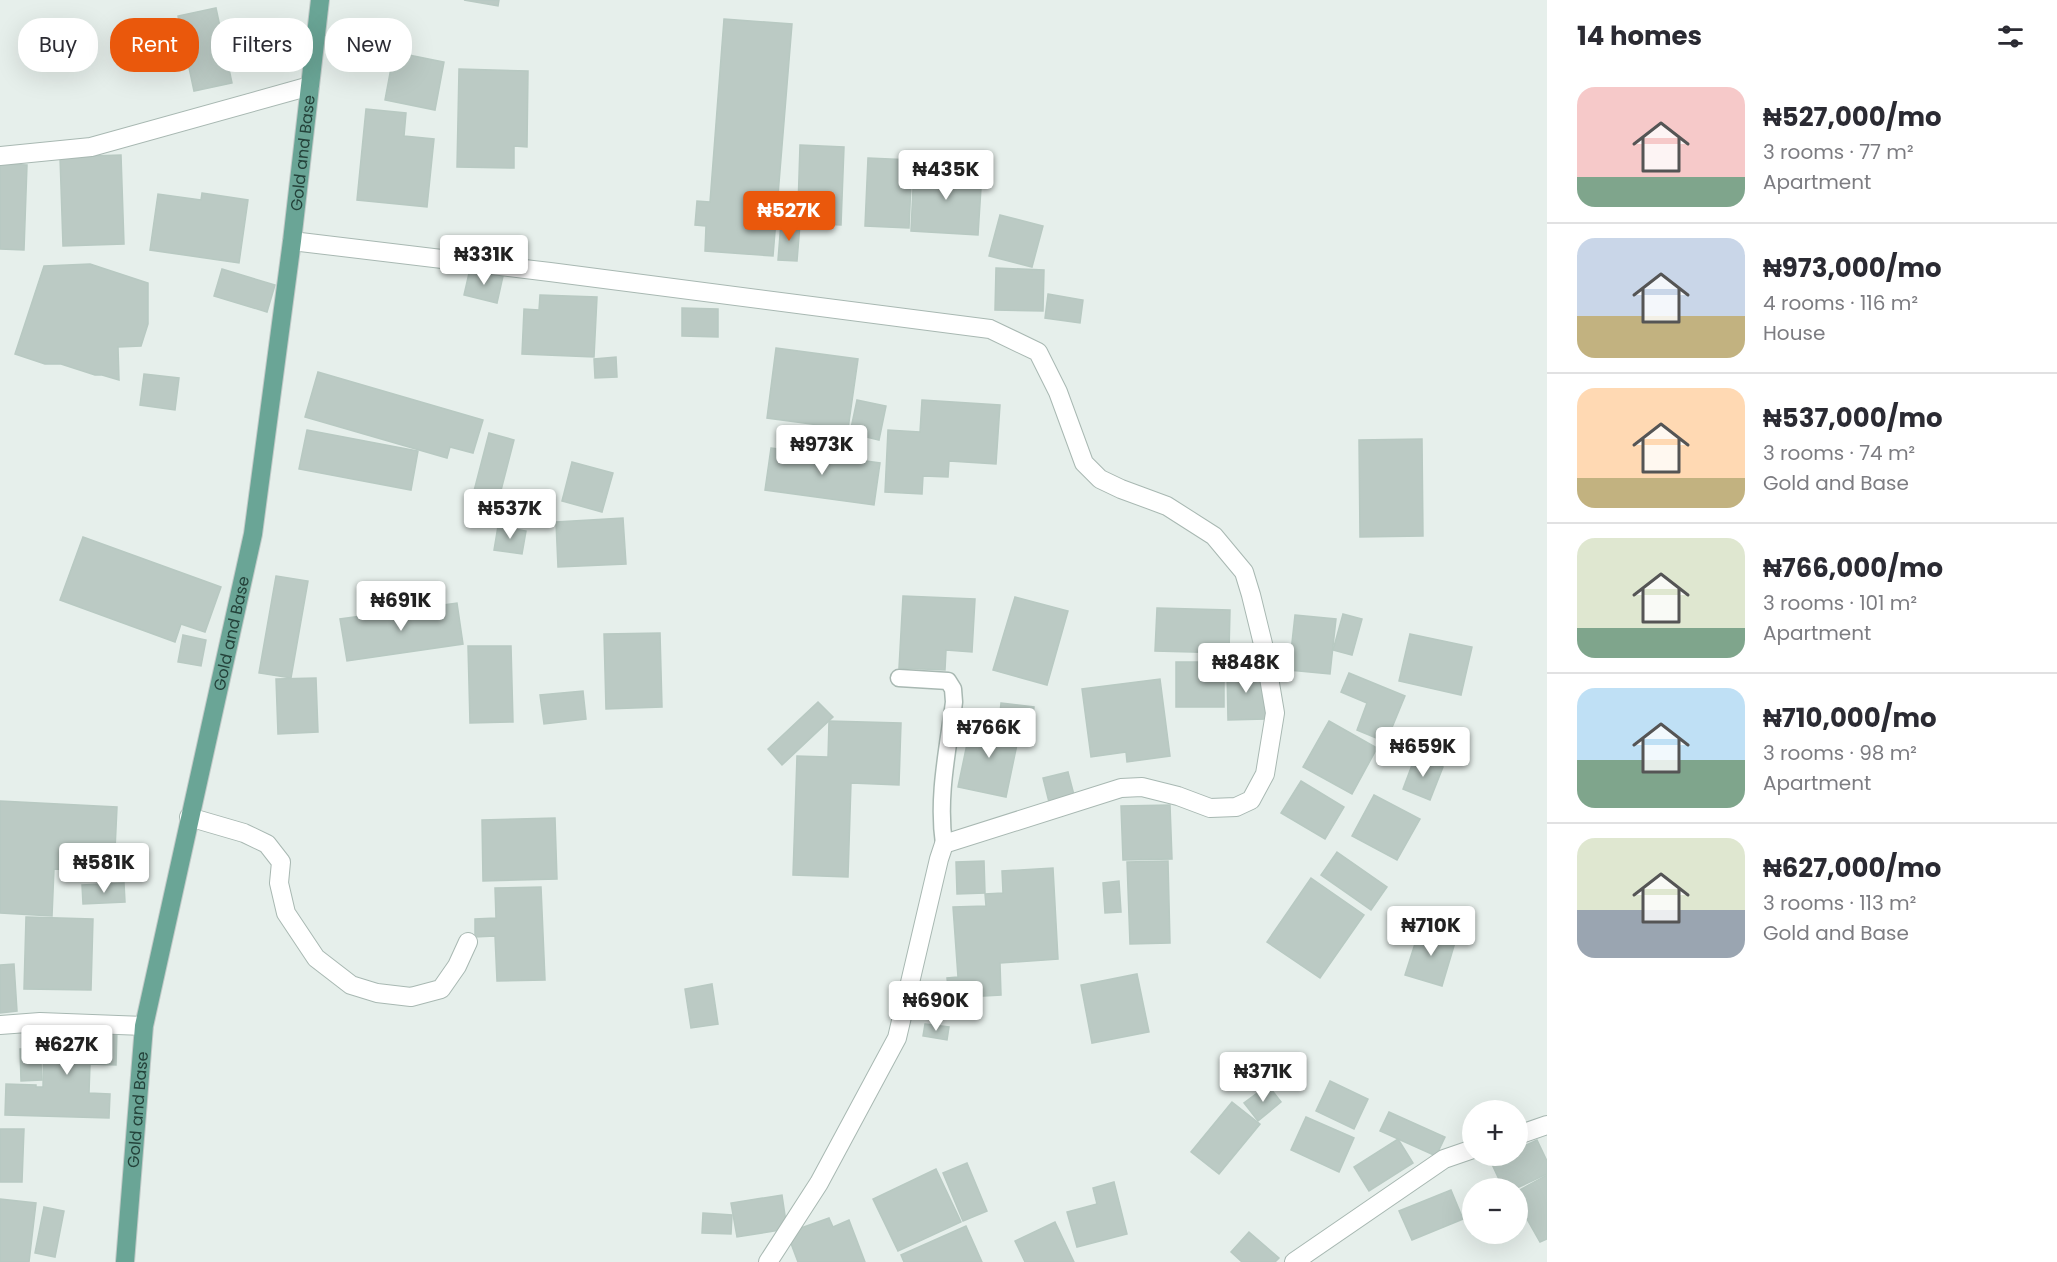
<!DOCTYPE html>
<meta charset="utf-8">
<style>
:root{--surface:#fff;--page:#f2f2f3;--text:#2b2b33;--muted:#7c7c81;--line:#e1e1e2;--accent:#ea580c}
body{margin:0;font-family:Poppins,sans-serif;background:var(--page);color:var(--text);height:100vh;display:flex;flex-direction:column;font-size:22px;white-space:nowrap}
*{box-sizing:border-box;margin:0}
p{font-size:20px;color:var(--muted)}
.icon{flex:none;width:33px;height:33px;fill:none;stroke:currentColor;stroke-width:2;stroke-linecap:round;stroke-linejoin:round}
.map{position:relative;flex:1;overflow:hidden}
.side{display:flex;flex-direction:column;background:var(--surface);width:510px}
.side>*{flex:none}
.hud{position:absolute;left:18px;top:18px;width:570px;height:54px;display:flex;gap:12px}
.buttons{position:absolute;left:1462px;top:1100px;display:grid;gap:12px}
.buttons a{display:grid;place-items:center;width:66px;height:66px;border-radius:50%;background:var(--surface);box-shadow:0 6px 24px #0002;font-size:30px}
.price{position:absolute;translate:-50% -51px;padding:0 14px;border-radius:6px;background:#fff;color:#222;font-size:20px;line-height:39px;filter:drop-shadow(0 2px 3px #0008)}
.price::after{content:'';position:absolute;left:50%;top:36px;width:18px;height:14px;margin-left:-9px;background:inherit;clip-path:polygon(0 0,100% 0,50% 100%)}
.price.active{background:var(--accent);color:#fff}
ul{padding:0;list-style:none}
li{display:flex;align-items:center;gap:18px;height:150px;padding:0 30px}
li+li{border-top:2px solid var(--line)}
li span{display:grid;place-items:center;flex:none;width:168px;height:120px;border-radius:18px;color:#555}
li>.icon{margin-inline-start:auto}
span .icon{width:72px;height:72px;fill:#fffc;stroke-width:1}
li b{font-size:26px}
h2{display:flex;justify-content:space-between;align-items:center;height:72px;padding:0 30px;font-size:26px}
.pill{padding:0 21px;border-radius:24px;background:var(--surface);box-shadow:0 6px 24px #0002;font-size:21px;line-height:54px}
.pill.active{background:var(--accent);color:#fff}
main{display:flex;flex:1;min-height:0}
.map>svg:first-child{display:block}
.building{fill:#bbcac4;stroke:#b8c9c2;stroke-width:1.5}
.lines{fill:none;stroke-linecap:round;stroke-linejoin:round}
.service-casing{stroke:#a8b8b2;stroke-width:19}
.minor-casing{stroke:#a8b8b2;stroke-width:20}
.primary-casing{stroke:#c2cac8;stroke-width:20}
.service{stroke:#fff;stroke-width:16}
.minor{stroke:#fff;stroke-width:18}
.primary{stroke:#6aa596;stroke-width:18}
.labels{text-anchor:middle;stroke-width:4.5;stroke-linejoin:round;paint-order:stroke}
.street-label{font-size:16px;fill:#24423a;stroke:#f7fbf9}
</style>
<main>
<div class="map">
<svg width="1547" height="1262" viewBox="0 0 1547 1262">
<rect width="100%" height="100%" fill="#e6efeb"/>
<g class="building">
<polygon points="464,0 499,0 498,6"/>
<polygon points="216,8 232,83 194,91 178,16"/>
<polygon points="724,19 792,24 773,256 705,251 706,226 695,225 697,201 710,202"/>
<polygon points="394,52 444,62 435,110 385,100"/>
<polygon points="459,69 528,71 527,147 514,146 514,168 457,167"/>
<polygon points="366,109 406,113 404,136 434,139 427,207 357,200"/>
<polygon points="800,145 844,147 841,225 817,224 818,208 798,207"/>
<polygon points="121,155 124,244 63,246 60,157"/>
<polygon points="868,158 912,160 909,228 865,226"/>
<polygon points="0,164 27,165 24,250 0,249"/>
<polygon points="914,168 982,172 978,235 911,231"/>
<polygon points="202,193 248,200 239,263 150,250 158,194 201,200"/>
<polygon points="1000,215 1043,226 1032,267 989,256"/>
<polygon points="781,222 800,224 797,261 778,260"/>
<polygon points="90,264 148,283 148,324 141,346 118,347 119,380 102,375 95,375 61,364 45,364 15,354 44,266"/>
<polygon points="996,268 1044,270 1043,311 995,310"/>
<polygon points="222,269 275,285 267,312 214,296"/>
<polygon points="470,269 503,276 497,303 464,295"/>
<polygon points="1048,294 1083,300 1080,323 1045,318"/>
<polygon points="540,295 597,297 594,357 522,354 524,309 539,310"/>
<polygon points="682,308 718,309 718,337 682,336"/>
<polygon points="776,348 858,359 848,429 767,418"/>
<polygon points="616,357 617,377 595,378 594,359"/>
<polygon points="318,372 483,420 473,453 450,447 447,458 305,417"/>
<polygon points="144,374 179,378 175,410 140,405"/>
<polygon points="857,400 886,406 879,440 850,433"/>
<polygon points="922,400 1000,405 996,464 949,461 948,477 923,476 922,494 885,492 888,430 920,432"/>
<polygon points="307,430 418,451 411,490 299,469"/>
<polygon points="489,433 514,440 499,498 474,491"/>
<polygon points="1422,439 1423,536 1360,537 1359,440"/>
<polygon points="771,448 880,463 874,505 765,490"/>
<polygon points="572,462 613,473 602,512 562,501"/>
<polygon points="623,518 626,564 558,567 556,522"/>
<polygon points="498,526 526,531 522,554 494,550"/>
<polygon points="83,537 221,587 205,632 181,624 175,642 60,600"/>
<polygon points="276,576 308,581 291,678 259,673"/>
<polygon points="903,596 975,599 972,652 946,650 945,670 899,668"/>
<polygon points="1015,597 1068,611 1047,685 993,670"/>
<polygon points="457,603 463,644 347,661 340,619"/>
<polygon points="1157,608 1230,610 1229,653 1155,651"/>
<polygon points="1343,614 1362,619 1352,655 1333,650"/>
<polygon points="1295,615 1336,619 1330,674 1289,670"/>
<polygon points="660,633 662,707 606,709 604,634"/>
<polygon points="1410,634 1472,647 1461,695 1399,681"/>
<polygon points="183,635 206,640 201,666 178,662"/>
<polygon points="468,646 511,646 513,722 470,723"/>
<rect x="1176" y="662" width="48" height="45"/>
<polygon points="1264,668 1266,719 1228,720 1227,669"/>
<polygon points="1349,673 1405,696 1386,742 1357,730 1367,703 1341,692"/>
<polygon points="316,678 318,732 278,734 276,679"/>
<polygon points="1160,679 1170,756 1127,762 1126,752 1091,757 1082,689"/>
<polygon points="583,691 586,719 544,724 540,695"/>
<polygon points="818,702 833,717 782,765 768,749"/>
<polygon points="1001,703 1034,707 1032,726 999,722"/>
<polygon points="972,720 1020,730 1006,797 958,787"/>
<polygon points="829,721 901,723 899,785 851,783 848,877 793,875 797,756 828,757"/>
<polygon points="1329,721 1377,748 1352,794 1303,767"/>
<polygon points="1415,757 1443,767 1430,800 1403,789"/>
<polygon points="1068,772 1074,795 1049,802 1043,778"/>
<polygon points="1301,781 1344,807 1325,839 1281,813"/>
<polygon points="1374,795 1420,819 1397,860 1352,836"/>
<polygon points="0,801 117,807 115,850 99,849 97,872 54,869 52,916 0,913"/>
<polygon points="1170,805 1172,859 1123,860 1121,806"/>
<polygon points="555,818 557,879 483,881 482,820"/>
<polygon points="1337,852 1387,887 1371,910 1321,875"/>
<polygon points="984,861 985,893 957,894 956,862"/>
<polygon points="1168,861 1170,943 1130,944 1127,862"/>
<polygon points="1053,868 1058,959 1000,963 1001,995 949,998 947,978 958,977 953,907 986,906 985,894 1003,893 1002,871"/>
<polygon points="1311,878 1364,915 1320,978 1267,942"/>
<polygon points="1119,881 1121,912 1105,913 1103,883"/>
<polygon points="124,883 125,902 83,904 82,885"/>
<polygon points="541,887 545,980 497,981 495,936 475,937 475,919 496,918 495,888"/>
<polygon points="26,917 93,919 91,990 24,989"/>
<polygon points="1420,928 1456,939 1442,986 1405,975"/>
<polygon points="14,964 17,1011 0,1013 0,965"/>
<polygon points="1137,974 1149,1032 1092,1043 1081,985"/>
<polygon points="712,984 718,1024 691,1028 685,989"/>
<polygon points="925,1024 949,1027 947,1040 923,1036"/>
<polygon points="44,1028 117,1030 116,1065 90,1064 89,1093 110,1094 109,1118 5,1115 6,1084 36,1085 36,1087 43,1087"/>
<polygon points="40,1048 42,1080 21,1081 20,1049"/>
<polygon points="1330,1081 1368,1099 1354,1129 1316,1111"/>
<polygon points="1268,1085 1281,1102 1258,1121 1244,1103"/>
<polygon points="1232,1102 1260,1124 1219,1174 1191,1152"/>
<polygon points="1389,1112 1445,1137 1436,1156 1380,1131"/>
<polygon points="1306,1117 1354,1138 1339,1172 1291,1150"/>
<polygon points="0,1129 24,1129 22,1182 0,1182"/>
<polygon points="1398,1139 1413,1163 1369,1191 1354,1167"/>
<polygon points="1537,1140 1547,1161 1547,1174 1517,1188 1503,1188 1491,1162 1505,1155 1518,1155 1518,1149"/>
<polygon points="967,1163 987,1211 963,1221 943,1173"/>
<polygon points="936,1169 961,1222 898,1251 873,1199"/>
<polygon points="1547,1175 1547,1239 1540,1242 1518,1203 1518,1191"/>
<polygon points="1114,1182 1127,1234 1077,1247 1067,1212 1097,1204 1093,1188"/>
<polygon points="1451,1190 1463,1219 1412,1240 1399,1211"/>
<polygon points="782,1195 787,1229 737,1237 731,1203"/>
<polygon points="0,1199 36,1203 29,1262 0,1262"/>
<polygon points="44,1207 64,1211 55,1257 35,1253"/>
<polygon points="703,1213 732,1215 731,1234 702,1233"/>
<polygon points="829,1218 833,1227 849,1220 865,1262 798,1262 787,1233"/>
<polygon points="1055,1222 1074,1262 1025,1262 1015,1241"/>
<polygon points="966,1226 982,1262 904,1262 901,1255"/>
<polygon points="1249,1232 1279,1258 1275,1262 1242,1262 1231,1252"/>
</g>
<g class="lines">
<defs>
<path id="service" d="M899 678 948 681 953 689 954 702C948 749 937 797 944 844"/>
<g id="minor">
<polyline points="0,156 91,147 310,86"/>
<polyline points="292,241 550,272 990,329 1038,352 1058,392 1084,463 1100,479 1121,489 1167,506 1214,536 1244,572 1251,595 1264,648 1275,713 1265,774 1251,800 1236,807 1210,808 1178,796 1142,787 1121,788 944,844 939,859 897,1038 819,1183 768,1262"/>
<polyline points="189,817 244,833 267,844 281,862 279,883 286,913 316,958 351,985 377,993 411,997 441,989 457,966 468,942"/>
<polyline points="0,1025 40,1022 144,1026"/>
<polyline points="1518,1135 1547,1125"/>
<polyline points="1294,1262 1444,1159 1473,1149"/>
</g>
<g id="primary">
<path id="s1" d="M125 1262 144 1026 253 534 292 241 320 0"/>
</g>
</defs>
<use href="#service" class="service-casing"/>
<use href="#minor" class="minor-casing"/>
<use href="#primary" class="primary-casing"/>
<use href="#service" class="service"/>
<use href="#minor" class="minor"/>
<use href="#primary" class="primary"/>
</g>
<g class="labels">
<g class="street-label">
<text dy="6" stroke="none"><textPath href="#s1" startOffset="1125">Gold and Base</textPath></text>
<text dy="6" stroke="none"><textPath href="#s1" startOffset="639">Gold and Base</textPath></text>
<text dy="6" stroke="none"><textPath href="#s1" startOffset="153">Gold and Base</textPath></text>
</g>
</g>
</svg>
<div class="buttons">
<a>+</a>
<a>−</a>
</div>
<b class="price" style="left:946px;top:201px">₦435K</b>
<b class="price active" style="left:789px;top:242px">₦527K</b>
<b class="price" style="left:484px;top:286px">₦331K</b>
<b class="price" style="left:822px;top:476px">₦973K</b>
<b class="price" style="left:510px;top:540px">₦537K</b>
<b class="price" style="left:401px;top:632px">₦691K</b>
<b class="price" style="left:1246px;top:694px">₦848K</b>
<b class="price" style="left:989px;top:759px">₦766K</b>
<b class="price" style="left:1423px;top:778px">₦659K</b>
<b class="price" style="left:104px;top:894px">₦581K</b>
<b class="price" style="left:1431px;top:957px">₦710K</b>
<b class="price" style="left:936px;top:1032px">₦690K</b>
<b class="price" style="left:67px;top:1076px">₦627K</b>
<b class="price" style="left:1263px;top:1103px">₦371K</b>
<div class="hud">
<a class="pill">Buy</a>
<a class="pill active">Rent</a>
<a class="pill">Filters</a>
<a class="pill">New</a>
</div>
</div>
<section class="side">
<h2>14 homes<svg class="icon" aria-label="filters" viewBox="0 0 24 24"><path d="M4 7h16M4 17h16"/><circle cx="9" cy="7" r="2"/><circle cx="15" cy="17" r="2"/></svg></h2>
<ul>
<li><span style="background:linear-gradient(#f6c9c9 75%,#7fa58c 0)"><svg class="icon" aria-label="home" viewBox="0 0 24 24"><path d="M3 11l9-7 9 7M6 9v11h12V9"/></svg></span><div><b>₦527,000/mo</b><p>3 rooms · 77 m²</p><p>Apartment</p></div></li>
<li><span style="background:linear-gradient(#c9d6e8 65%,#c2b280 0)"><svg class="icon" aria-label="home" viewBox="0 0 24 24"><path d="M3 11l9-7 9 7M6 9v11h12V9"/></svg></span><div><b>₦973,000/mo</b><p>4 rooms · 116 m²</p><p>House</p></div></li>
<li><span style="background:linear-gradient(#ffd9b3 75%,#c2b280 0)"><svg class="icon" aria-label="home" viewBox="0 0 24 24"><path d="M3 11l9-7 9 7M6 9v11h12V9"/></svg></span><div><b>₦537,000/mo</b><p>3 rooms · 74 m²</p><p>Gold and Base</p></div></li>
<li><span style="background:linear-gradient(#dfe7d0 75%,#7fa58c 0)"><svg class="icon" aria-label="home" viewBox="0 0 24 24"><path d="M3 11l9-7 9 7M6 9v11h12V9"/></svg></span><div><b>₦766,000/mo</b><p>3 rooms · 101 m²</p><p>Apartment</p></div></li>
<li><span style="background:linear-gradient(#bfe0f5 60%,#7fa58c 0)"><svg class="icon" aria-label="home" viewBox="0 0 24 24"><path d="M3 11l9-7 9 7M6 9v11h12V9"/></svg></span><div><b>₦710,000/mo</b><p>3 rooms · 98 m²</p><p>Apartment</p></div></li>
<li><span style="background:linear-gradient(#dfe7d0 60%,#9aa5b1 0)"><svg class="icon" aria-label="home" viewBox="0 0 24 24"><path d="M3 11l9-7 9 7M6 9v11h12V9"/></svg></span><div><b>₦627,000/mo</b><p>3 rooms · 113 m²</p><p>Gold and Base</p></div></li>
</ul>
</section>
</main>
